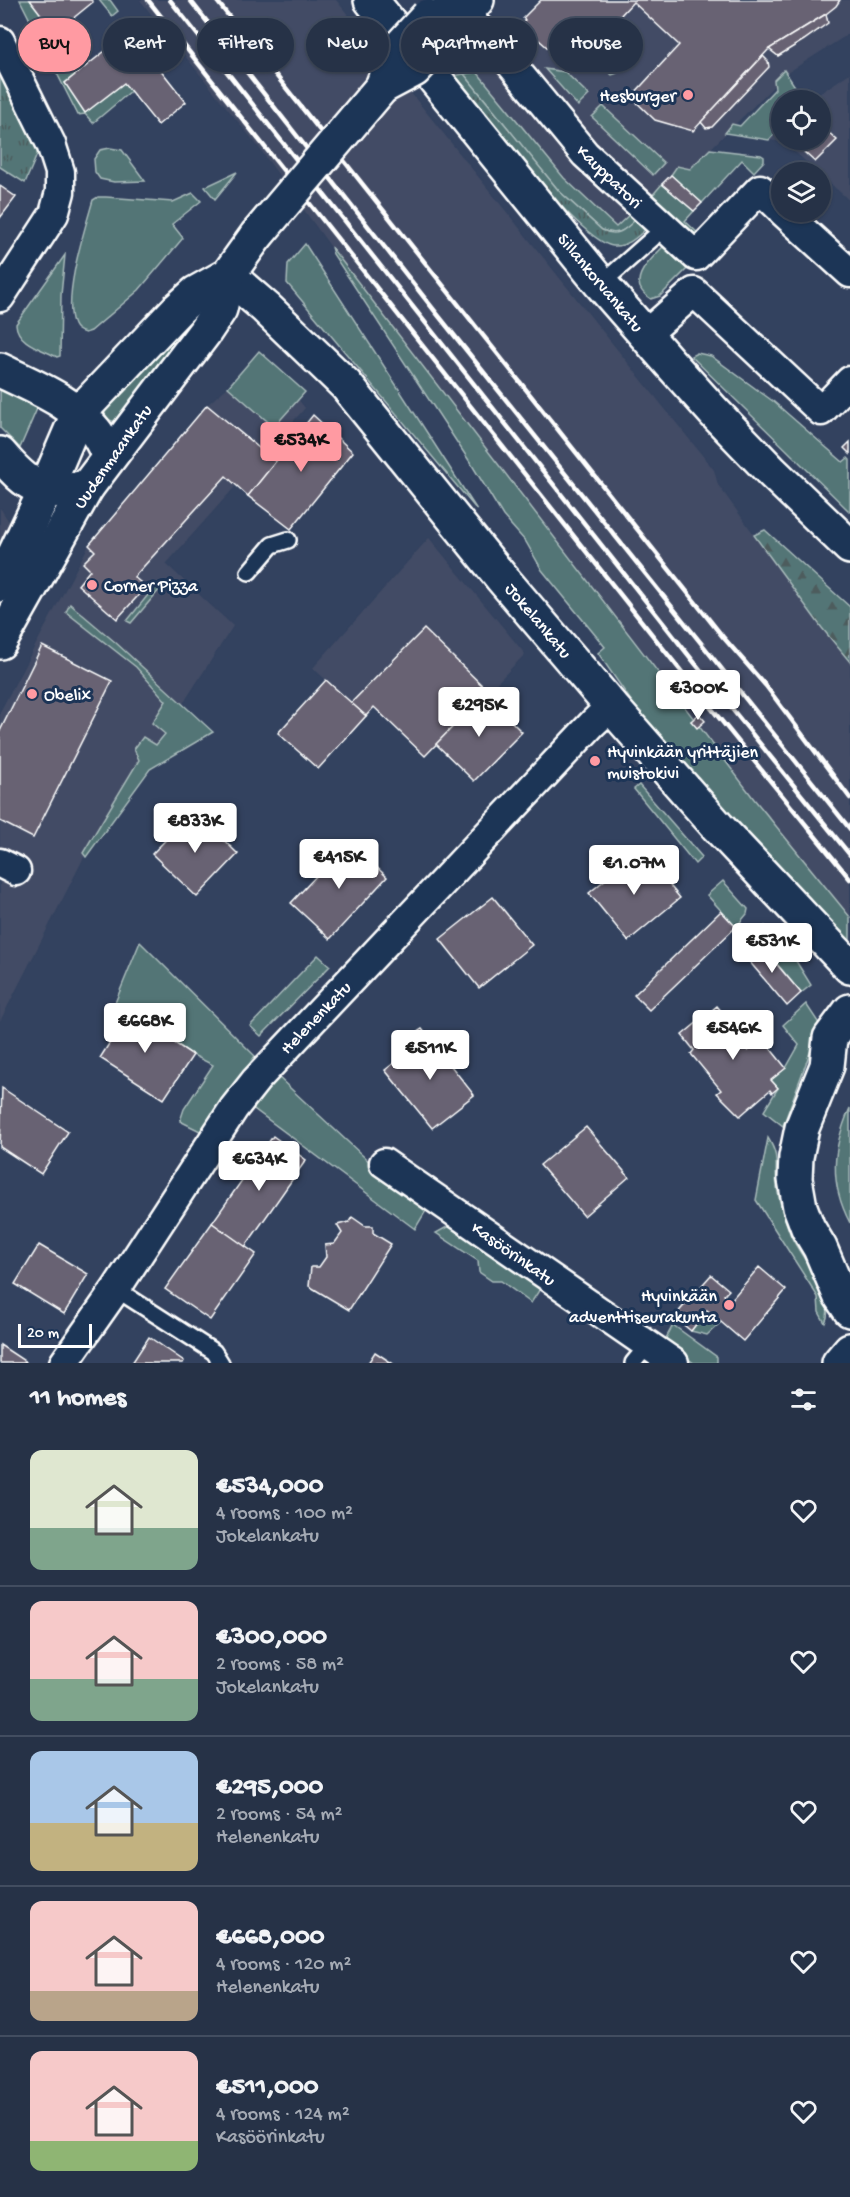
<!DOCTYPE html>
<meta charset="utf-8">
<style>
:root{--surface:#263247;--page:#2e3a4e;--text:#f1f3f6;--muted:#a4aab4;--line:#424d60;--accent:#ff9aa2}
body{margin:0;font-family:"Gochi Hand",sans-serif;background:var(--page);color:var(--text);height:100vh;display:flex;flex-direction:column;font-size:22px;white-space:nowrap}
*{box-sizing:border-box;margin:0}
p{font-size:20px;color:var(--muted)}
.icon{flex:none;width:33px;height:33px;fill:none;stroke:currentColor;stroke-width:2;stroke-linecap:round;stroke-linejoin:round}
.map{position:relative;height:1363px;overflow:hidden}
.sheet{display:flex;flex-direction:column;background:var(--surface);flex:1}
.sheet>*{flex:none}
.top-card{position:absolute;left:18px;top:18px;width:814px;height:54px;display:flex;gap:12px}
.buttons{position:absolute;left:771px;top:90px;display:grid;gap:12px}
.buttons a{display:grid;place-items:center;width:60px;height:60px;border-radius:50%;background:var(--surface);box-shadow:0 2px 4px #0004,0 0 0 2px var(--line);font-size:30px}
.scale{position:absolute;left:18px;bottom:15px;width:74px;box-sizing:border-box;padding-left:6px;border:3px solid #fff;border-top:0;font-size:16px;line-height:21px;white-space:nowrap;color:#fff;-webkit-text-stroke:4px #1d3557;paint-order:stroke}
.price{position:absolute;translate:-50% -51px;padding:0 14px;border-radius:6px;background:#fff;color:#222;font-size:20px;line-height:39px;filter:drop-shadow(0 2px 3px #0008)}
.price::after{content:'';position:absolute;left:50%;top:36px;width:18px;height:14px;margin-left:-9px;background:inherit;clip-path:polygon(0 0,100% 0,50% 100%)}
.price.active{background:var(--accent);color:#111}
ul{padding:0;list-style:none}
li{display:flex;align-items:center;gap:18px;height:150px;padding:0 30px}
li+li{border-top:2px solid var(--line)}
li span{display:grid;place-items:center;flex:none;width:168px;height:120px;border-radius:12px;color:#555}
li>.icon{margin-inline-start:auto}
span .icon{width:72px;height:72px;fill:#fffc;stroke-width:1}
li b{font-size:26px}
h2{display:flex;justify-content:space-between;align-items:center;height:72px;padding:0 30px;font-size:26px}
.tag{padding:0 21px;border-radius:27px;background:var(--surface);box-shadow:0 2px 4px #0004,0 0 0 2px var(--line);font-size:21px;line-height:54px}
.tag.active{background:var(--accent);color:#111}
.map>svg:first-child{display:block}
.built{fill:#434c65}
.grass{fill:#527576;stroke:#a8baba;stroke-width:1.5}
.forest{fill:url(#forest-firs);stroke:#a8baba;stroke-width:1.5}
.park{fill:url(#park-tufts);stroke:#a8baba;stroke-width:1.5}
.building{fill:#676273;stroke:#fff;stroke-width:1.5}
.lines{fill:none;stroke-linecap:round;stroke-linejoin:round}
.service-casing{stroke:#fff;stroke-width:20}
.minor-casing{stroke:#fff;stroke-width:33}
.tertiary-casing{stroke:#fff;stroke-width:38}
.secondary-casing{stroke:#fff;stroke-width:38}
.service{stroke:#1d3557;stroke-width:15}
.minor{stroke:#1d3557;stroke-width:28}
.tertiary{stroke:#1d3557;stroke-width:33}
.secondary{stroke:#1d3557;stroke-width:33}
.rail{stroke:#fff;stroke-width:4.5}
.secondary-bridge-casing{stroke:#fff;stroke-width:38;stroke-linecap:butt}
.secondary-bridge{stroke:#1d3557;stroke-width:33}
.poi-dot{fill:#ff9aa2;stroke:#1d3557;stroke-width:2}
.labels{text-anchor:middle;stroke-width:6;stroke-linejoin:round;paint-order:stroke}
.poi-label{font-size:18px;fill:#fff;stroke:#1d3557;text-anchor:start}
.street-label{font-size:18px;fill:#fff;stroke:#1d3557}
</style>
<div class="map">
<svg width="850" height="1363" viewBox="0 0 850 1363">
<defs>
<pattern id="forest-firs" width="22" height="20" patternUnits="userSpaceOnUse" patternTransform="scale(1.5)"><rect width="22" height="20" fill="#527576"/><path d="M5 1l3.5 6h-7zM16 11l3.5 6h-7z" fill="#4e5c5d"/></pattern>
<pattern id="park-tufts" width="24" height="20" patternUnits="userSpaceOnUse" patternTransform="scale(1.5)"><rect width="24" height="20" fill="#527576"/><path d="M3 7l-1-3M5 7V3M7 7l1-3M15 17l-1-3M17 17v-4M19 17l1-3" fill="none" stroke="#4e5c5d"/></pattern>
</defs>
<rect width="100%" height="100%" fill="#33425f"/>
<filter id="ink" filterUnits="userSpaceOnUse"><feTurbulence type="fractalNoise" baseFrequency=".0167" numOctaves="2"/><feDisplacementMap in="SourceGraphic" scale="12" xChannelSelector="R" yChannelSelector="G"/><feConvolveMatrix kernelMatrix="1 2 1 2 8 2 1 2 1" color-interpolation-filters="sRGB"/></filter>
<g filter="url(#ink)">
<g class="built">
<polygon points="140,0 336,0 714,470 718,485 822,628 850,662 850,917 754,799 699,726 691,721 694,718 331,247 257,145"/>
<polygon points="541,0 850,0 850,33 787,73 690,169 624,231 610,234 464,74 490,58"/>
<polygon points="850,73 850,201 784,142 769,140 781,127 782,140 820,140 821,112 828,106 819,94"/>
<polygon points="259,351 305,408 166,564 233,626 84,857 0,1021 0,712 89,545 207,405 228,387"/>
<polygon points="0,508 13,528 0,557"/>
<polygon points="429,538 525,654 425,756 375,707 366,716 313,668"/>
</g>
<g class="grass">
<polygon points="20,0 30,0 83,68 65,83 85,113 124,83 131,91 93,123 85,114 78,115"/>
<polygon points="99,0 110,0 118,11 112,16"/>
<polygon points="628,25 642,39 644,43 617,73 612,75 594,59"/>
<polygon points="545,69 565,72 589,95 578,106"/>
<polygon points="784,70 804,100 782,100 781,127 769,140 725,133 732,124 740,126 775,89 774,80"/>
<path d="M477 72 564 178 616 227 630 214 636 220C625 230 618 237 602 230L559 191 464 74Z"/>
<polygon points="603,106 664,163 653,175 592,117"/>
<polygon points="110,148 122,150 145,181 114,182 100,179 95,172 94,159 100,150"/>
<polygon points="710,149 761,155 764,157 764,161 754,172 742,160 702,203 671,175 677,166 690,169"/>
<polygon points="237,172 215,199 205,187"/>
<polygon points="662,184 694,211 685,221 699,234 695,236 651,197"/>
<path d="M193 193 201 201 172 224 183 238 139 290 91 331 85 333C81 332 76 330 74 325 62 299 85 228 93 200L98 197H106L173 202Z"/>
<polygon points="305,244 477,510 287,283 288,264"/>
<polygon points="331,247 694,719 691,721 699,726 754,799 850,917 850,944 649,727 598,653 605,647 542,570 526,542 503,516 472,465 333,254"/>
<path d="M663 247 687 269 660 296 651 299C624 283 649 261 663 247Z"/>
<path d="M65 255 61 295 60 356 57 357C42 349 17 343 16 324Z"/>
<path d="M177 323 189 332 118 422C107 421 104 417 104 406Z"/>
<polygon points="259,351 305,392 274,427 228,387"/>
<polygon points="697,353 711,356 774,402 843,462 848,458 850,460 850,512 691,356"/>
<polygon points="0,385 39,404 20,448 0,428"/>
<polygon points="156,585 160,589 131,623 127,621"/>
<polygon points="70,604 115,642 213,732 150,769 86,857 83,853 139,760 134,749 143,737 156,745 165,734 152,723 166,701 136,667 66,612"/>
<polygon points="639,785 702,857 695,864 634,789"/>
<polygon points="723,881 748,909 747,914 736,927 707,895"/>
<polygon points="765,926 796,961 811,985 801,993 754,936"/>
<polygon points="140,942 255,1056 204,1133 180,1121 184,1109 213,1065 193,1055 115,1003"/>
<polygon points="318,955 330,966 261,1036 250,1026"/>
<polygon points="806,1004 820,1025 783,1126 764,1111 778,1088 771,1080 786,1068 799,1045 783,1025"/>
<polygon points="276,1075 376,1168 430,1204 415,1229 250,1106"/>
<path d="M850 1108V1223C829 1183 832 1149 850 1108Z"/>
<path d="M768 1138C781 1159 774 1165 777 1187 779 1203 785 1220 791 1236 801 1259 838 1297 825 1323L819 1312 818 1297 756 1200Z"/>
<polygon points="459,1226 542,1286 531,1303 501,1281 492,1281 479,1272 478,1261 436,1233 447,1227"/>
<polygon points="707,1310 721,1322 707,1335 691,1331"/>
<polygon points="673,1325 717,1357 717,1363 694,1363 666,1344 665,1340"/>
</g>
<polygon class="forest" points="765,530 850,607 850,662 822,628 754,535"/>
<g class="park">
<polygon points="0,70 39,150 25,183 0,167"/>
<path d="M464 74 559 191 602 230C617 237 624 231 635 220L645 230C636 238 627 247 613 246 579 241 478 108 452 76Z"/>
</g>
<g class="building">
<polygon points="30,0 91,0 93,2 55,33"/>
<polygon points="541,0 840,0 836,6 826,14 769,49 693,131 655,120 631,97 679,45 633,2 620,16 624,19 594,50 591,47 586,51 573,56 562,53 552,44 548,48 521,24 525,20 523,18"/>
<polygon points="826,14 828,23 804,40 778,56 769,49"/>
<polygon points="130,31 186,102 158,125 124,83 85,113 65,83"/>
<polygon points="763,56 768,61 769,67 712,127 706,128 701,122"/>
<polygon points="826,130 837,140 815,162 804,152 816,140 820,140 820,135"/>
<polygon points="671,175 702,203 694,211 662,184"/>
<polygon points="0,186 16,197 0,218"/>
<polygon points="207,405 276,462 248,496 226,476 134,577 146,587 117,619 78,585 90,570 83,563 95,551 89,545"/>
<polygon points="313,415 353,452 291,529 248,496"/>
<polygon points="850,442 850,454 844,448"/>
<polygon points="424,629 488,691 425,756 374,707 366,716 351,703"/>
<polygon points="42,646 112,681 33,838 0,821 0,731"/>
<polygon points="326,680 366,716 318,769 278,733"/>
<polygon points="484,695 522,732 474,781 436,744"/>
<polygon points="699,714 705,721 697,728 691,721"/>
<polygon points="194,811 238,854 197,897 152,854"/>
<polygon points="349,841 387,877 330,939 291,903"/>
<polygon points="641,850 680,898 628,941 589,893"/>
<polygon points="493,897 532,945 479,988 440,939"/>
<polygon points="721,911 736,927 649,1010 634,995"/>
<polygon points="758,942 801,993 787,1006 743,954"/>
<polygon points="717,1006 739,1032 734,1036 748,1051 762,1038 786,1068 771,1080 778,1088 772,1093 770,1090 740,1116 717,1093 721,1090 691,1054 694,1050 682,1035"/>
<polygon points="121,1008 193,1055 164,1099 100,1058 114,1036 106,1031"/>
<polygon points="422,1029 474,1095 432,1128 385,1070 422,1041 416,1033"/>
<polygon points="2,1088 68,1132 41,1174 0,1147"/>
<polygon points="586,1127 629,1177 584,1216 540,1165"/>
<polygon points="273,1136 306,1160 245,1247 212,1223"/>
<polygon points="352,1217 365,1226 373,1226 373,1233 391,1244 349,1310 309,1286 311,1267 319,1267 326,1257 325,1245 334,1244 342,1233 337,1225 349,1222"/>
<polygon points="212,1223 256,1254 210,1320 165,1289"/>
<polygon points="39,1245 88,1274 64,1314 15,1284"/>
<polygon points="759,1267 786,1290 743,1341 707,1310 691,1331 674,1317 711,1275 729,1290 724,1295 731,1300"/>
<polygon points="149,1337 184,1361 183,1363 132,1363"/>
<polygon points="0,1345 26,1362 25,1363 0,1363"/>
<polygon points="375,1352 392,1363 368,1363"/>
</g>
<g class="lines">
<defs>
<g id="service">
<polyline points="601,284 653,238"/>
<polyline points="249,572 272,545 288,540"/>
<polyline points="116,1289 214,1352 221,1363"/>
<polyline points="633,1363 648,1345"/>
</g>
<g id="minor">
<polyline points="448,0 492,41 585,154 696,256 760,189 782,210"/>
<polyline points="0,41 51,144 60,172 60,192 54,214 0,297"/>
<polyline points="783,212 850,273"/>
<polyline points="645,335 694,292 821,411 850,381"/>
<polyline points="0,863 16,871"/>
<polyline points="384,1163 674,1363"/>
<polyline points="64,1363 116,1289 234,1108 256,1080 593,723 611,706"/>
</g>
<g id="tertiary">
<polyline points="228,275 266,308 346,385 501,577 611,706 718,827 850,967"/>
<path d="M0 370C33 386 72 401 95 431 101 438 105 448 109 456"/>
<path d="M0 454C29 488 42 496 87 487"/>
<polyline points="850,1011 830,1038 827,1066 802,1128 796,1157 795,1179 800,1207 808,1228 820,1248 840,1295 850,1310"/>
<polyline points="839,1363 850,1350"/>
</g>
<g id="secondary">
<polyline points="371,0 601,284 670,363 714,412 772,472 850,547"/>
<polyline points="442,40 477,0"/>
<polyline points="0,585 45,491 78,414 177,310 196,293 228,275 256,236"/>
<polyline points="0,642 87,487 204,333 220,309 228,275"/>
</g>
</defs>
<use href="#service" class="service-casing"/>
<use href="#minor" class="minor-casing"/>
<use href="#tertiary" class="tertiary-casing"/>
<use href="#secondary" class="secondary-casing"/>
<use href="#service" class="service"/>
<use href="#minor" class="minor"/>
<use href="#tertiary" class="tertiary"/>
<use href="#secondary" class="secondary"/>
<g class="rail">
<polyline points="148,0 681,671 850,879"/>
<polyline points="170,0 694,662 850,855"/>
<polyline points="190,0 438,315 850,829"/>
<polyline points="216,0 723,637 766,686 850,798"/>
</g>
<defs>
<g id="secondary-bridge">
<polyline points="382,87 414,70 442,40"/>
<polyline points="256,236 382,87 395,52 428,16"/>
</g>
</defs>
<use href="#secondary-bridge" class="secondary-bridge-casing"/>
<use href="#secondary-bridge" class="secondary-bridge"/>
</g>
</g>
<g class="poi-dot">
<circle cx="688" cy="95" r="6"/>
<circle cx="92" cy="585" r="6"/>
<circle cx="32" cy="694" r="6"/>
<circle cx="595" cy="761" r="6"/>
<circle cx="729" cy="1305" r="6"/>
</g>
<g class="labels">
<g class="poi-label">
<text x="676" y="101" text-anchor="end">Hesburger</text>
<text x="104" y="591">Corner Pizza</text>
<text x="44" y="700">Obelix</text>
<text x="607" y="757">Hyvinkään yrittäjien<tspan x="607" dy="21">muistokivi</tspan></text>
<text x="717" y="1301" text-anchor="end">Hyvinkään<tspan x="717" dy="21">adventtiseurakunta</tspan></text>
</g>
<g class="street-label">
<text transform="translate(610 176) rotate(44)" y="6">Kauppatori</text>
<text transform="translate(601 282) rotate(50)" y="6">Sillankorvankatu</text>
<text transform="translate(112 456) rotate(-55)" y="6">Uudenmaankatu</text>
<text transform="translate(539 620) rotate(50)" y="6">Jokelankatu</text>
<text transform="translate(315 1017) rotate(-46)" y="6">Helenenkatu</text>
<text transform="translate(514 1253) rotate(35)" y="6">Kasöörinkatu</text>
</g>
</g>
</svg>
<div class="buttons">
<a><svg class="icon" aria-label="locate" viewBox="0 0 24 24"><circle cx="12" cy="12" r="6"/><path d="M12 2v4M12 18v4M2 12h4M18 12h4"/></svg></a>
<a><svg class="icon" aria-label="layers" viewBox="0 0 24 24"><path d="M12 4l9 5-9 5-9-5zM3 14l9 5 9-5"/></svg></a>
</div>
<div class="scale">20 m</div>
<b class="price active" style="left:301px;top:473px">€534K</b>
<b class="price" style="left:698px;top:721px">€300K</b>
<b class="price" style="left:479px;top:738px">€295K</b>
<b class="price" style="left:195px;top:854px">€833K</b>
<b class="price" style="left:339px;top:890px">€415K</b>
<b class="price" style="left:634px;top:896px">€1.07M</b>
<b class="price" style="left:772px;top:974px">€531K</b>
<b class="price" style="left:145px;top:1054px">€668K</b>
<b class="price" style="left:733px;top:1061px">€546K</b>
<b class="price" style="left:430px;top:1081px">€511K</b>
<b class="price" style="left:259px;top:1192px">€634K</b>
<div class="top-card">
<a class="tag active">Buy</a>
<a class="tag">Rent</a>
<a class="tag">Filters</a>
<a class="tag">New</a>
<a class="tag">Apartment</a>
<a class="tag">House</a>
</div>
</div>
<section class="sheet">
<h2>11 homes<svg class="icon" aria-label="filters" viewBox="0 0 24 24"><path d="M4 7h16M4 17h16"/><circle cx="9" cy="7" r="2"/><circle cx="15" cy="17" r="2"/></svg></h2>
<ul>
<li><span style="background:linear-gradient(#dfe7d0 65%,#7fa58c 0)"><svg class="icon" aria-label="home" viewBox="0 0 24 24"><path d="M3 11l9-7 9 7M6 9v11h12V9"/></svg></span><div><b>€534,000</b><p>4 rooms · 100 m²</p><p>Jokelankatu</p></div><svg class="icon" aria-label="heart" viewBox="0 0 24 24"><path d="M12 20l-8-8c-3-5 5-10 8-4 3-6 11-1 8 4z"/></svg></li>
<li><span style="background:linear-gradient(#f6c9c9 65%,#7fa58c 0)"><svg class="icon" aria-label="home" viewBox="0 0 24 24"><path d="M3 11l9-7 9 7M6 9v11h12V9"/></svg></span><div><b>€300,000</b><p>2 rooms · 58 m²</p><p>Jokelankatu</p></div><svg class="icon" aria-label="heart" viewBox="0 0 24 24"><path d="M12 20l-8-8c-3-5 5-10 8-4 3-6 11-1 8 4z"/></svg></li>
<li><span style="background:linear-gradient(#a9c7e8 60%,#c2b280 0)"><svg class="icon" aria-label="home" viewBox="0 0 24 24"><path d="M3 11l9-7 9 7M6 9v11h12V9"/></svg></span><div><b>€295,000</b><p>2 rooms · 54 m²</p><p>Helenenkatu</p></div><svg class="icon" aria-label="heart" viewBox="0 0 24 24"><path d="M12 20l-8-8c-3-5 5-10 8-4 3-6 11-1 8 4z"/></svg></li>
<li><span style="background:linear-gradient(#f6c9c9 75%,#b9a48a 0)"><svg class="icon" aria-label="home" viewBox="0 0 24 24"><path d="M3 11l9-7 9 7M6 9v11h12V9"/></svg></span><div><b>€668,000</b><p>4 rooms · 120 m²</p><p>Helenenkatu</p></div><svg class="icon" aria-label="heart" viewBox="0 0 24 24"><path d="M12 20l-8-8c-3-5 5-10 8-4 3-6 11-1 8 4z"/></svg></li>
<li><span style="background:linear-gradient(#f6c9c9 75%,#8fb573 0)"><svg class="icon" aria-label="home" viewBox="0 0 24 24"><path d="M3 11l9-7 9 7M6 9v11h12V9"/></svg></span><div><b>€511,000</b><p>4 rooms · 124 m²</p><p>Kasöörinkatu</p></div><svg class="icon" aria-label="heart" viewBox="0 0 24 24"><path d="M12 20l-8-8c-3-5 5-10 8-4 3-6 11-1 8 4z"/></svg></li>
</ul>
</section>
